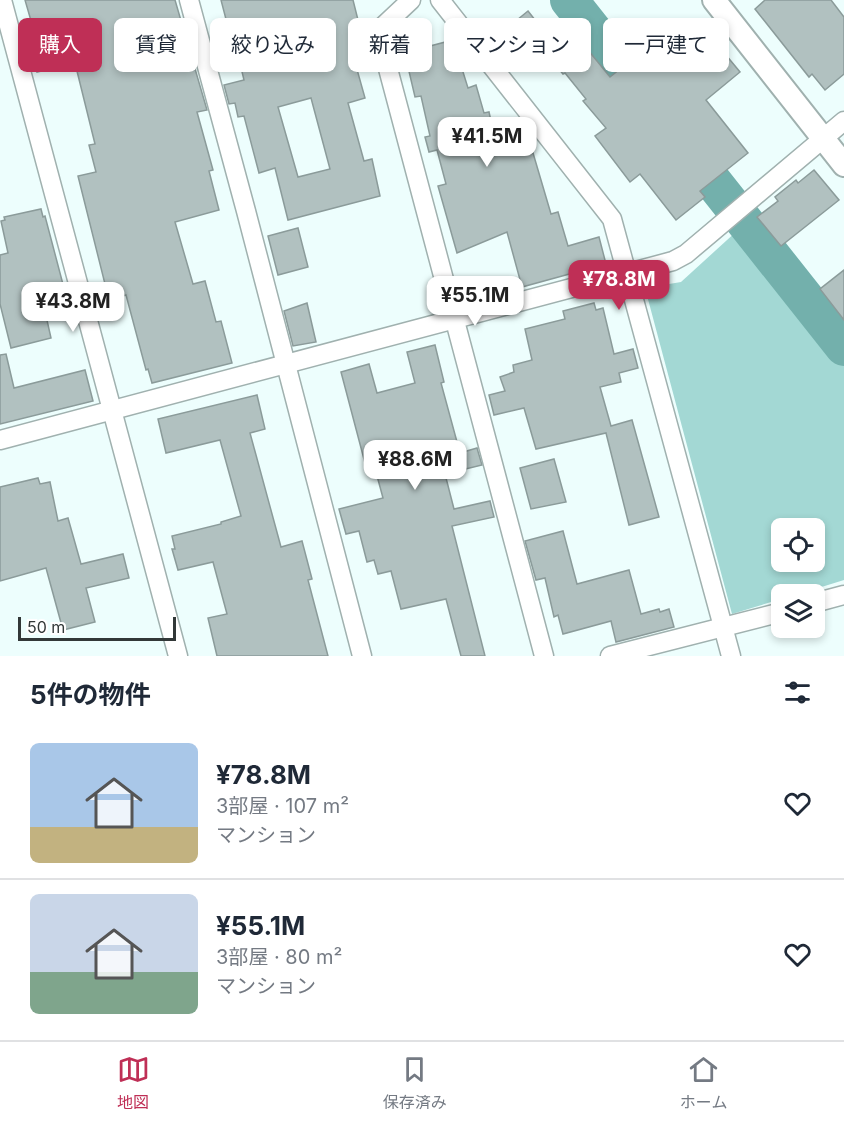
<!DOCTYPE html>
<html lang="ja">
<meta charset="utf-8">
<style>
:root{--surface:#fff;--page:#f6f6f7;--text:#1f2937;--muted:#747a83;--line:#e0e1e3;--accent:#bf2f56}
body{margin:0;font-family:Inter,"Noto Sans JP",sans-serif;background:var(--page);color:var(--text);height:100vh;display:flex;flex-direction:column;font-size:22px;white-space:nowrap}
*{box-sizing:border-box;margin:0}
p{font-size:20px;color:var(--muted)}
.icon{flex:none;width:33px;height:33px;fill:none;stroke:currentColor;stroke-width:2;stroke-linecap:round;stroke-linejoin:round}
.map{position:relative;height:656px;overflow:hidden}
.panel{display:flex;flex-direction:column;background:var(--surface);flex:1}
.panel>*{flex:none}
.hud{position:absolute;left:18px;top:18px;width:808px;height:54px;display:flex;gap:12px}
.fabs{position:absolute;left:771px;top:518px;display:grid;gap:12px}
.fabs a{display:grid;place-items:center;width:54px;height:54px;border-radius:9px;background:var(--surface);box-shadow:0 3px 9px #0003;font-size:30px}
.scale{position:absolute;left:18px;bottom:15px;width:158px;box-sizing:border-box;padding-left:6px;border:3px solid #323838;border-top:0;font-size:16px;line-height:21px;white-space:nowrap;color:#323838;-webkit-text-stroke:4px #fff;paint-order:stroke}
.price{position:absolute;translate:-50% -51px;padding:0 14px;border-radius:12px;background:#fff;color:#222;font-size:20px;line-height:39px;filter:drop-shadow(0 2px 3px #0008)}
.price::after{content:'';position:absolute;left:50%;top:36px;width:18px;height:14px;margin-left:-9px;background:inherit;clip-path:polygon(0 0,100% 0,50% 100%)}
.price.active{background:var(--accent);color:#fff}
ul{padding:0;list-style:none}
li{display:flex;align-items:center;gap:18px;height:150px;padding:0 30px}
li+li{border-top:2px solid var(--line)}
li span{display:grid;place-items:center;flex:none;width:168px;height:120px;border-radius:9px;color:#555}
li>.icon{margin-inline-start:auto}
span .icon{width:72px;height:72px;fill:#fffc;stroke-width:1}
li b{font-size:26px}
h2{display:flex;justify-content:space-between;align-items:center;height:72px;padding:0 30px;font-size:26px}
.pill{padding:0 21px;border-radius:9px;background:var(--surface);box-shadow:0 3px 9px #0003;font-size:21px;line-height:54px}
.pill.active{background:var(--accent);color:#fff}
.tab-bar{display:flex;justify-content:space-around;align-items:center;height:84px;border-top:2px solid var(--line);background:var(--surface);font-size:16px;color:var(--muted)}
.tab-bar a{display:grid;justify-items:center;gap:3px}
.tab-bar .active{color:var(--accent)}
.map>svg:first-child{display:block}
.green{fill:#a3d8d4;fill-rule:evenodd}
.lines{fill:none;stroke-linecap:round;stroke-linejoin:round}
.river{stroke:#73b0ac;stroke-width:38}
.building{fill:#b1c1c0;stroke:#8b9b9a;stroke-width:1.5;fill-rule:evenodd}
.minor-casing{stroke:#a0b1af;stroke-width:21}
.tertiary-casing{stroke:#a0b1af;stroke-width:26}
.minor{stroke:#fff;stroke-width:18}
.tertiary{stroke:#fff;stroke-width:22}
</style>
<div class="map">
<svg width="844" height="656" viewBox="0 0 844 656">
<rect width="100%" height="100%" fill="#edfefd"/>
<path class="green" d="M738 230 844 363V580L799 594H782L781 599 732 614 645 288 681 282ZM782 528H814V561H782Z"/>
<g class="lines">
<polyline class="river" points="569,0 844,347"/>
</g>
<g class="building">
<polygon points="25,0 175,0 207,110 197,112 213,170 209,171 219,210 175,222 193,284 205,281 216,322 221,321 232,363 152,383 148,369 146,370 126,295 109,300 78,176 96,172 89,145 95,144 75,63 37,72 28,33 34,31"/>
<path d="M221 0H353L364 44 351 48 365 98 348 103 364 161 372 159 380 196 288 220 275 168 259 173 244 116 238 117 235 103 229 104 224 85 244 80 231 26 228 27ZM311 98 330 169 298 177 278 107Z"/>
<polygon points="765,0 831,0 844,17 844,74 825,90 812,74 809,77 755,9"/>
<polygon points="528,11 550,39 528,56 506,29"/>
<polygon points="422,20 430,46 453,40 468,88 476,85 484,113 489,112 491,121 496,120 500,135 521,129 529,154 533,153 551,214 558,212 568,246 599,237 606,264 522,287 507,232 457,253 438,186 446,184 437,150 429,152 425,137 430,136 421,96 415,97 408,67 400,69 391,35 397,31 399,26"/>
<polygon points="570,28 610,77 660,37 685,70 702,57 706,62 721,49 740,72 706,100 748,153 700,191 705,197 676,220 640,174 630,182 595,136 606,128 583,101 586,99 565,73 563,74 543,50"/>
<polygon points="814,170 839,200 781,246 757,217 778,201 775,197 796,180 798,183"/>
<polygon points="41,209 43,217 45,216 65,292 42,298 51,338 11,348 0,304 0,255 8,253 1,221 5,220 4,217"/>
<polygon points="298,228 308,267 278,275 268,236"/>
<polygon points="844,270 844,320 820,289"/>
<polygon points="307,303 316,342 293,346 284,311"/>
<polygon points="594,303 596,310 603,308 614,354 633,349 638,368 619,373 621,382 600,387 611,426 632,420 659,517 629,525 606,433 536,449 524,408 494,415 489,395 505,391 500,377 514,372 513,365 532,360 525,329 565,319 563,311"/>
<polygon points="435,345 444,382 441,383 460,453 477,448 482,465 445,474 454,509 490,501 494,517 452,526 485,656 461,656 446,599 401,609 391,571 378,574 374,560 367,562 359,531 346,534 339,509 383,498 373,461 365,463 341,372 369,364 377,393 415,383 407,352"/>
<polygon points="6,354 14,388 85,370 93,401 0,424 0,355"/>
<polygon points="257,395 265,429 250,433 281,547 302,541 312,579 308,580 328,656 217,656 208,618 227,614 213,562 178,570 172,549 175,549 172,536 221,524 221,522 241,516 220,440 166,453 158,419"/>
<polygon points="554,459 566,502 531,509 520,468"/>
<polygon points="38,478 40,484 50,482 58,521 68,518 81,564 123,554 129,578 86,588 95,622 63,630 46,568 0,581 0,487"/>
<polygon points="563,531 577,584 629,570 641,614 659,609 660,612 669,609 674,627 616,642 611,621 563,634 558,615 554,617 545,578 536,580 525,541"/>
</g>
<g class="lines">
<defs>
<g id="minor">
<polyline points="2,0 178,656"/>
<polyline points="189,0 246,211 362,656"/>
<polyline points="411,0 378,31 544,656"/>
<polyline points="440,0 612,219 731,656"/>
<polyline points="0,440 673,261 686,254 844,121"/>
<polyline points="814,603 844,595"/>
<polyline points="610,656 782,612"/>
</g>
<polyline id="tertiary" points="714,0 844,165"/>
</defs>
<use href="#minor" class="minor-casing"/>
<use href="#tertiary" class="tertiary-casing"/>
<use href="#minor" class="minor"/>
<use href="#tertiary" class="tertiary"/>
</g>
</svg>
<div class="fabs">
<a><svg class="icon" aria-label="locate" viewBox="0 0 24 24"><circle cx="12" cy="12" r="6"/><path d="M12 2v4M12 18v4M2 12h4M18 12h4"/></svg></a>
<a><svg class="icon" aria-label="layers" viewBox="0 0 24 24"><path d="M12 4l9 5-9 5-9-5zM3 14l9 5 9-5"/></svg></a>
</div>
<div class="scale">50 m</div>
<b class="price" style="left:487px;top:168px">¥41.5M</b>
<b class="price active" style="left:619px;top:311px">¥78.8M</b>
<b class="price" style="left:475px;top:327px">¥55.1M</b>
<b class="price" style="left:73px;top:333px">¥43.8M</b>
<b class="price" style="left:415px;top:491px">¥88.6M</b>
<div class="hud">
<a class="pill active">購入</a>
<a class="pill">賃貸</a>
<a class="pill">絞り込み</a>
<a class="pill">新着</a>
<a class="pill">マンション</a>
<a class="pill">一戸建て</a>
</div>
</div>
<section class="panel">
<h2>5件の物件<svg class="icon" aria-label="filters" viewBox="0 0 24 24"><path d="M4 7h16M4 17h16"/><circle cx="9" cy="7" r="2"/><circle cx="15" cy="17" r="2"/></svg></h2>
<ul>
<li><span style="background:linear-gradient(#a9c7e8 70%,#c2b280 0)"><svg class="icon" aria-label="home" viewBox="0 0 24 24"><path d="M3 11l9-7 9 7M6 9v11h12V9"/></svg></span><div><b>¥78.8M</b><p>3部屋 · 107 m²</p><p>マンション</p></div><svg class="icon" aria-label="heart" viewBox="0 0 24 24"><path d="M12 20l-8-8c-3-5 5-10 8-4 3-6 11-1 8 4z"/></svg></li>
<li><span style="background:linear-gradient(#c9d6e8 65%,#7fa58c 0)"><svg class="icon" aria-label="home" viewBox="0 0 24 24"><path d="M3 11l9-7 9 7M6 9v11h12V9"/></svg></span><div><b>¥55.1M</b><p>3部屋 · 80 m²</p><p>マンション</p></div><svg class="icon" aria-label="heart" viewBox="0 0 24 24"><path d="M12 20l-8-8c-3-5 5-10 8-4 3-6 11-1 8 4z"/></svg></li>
</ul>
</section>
<nav class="tab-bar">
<a class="active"><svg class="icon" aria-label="map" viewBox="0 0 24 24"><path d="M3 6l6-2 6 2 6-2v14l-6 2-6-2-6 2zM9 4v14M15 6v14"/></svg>地図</a>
<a><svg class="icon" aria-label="saved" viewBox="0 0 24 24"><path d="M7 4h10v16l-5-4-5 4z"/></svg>保存済み</a>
<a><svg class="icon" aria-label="home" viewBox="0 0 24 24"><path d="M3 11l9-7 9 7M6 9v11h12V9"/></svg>ホーム</a>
</nav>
